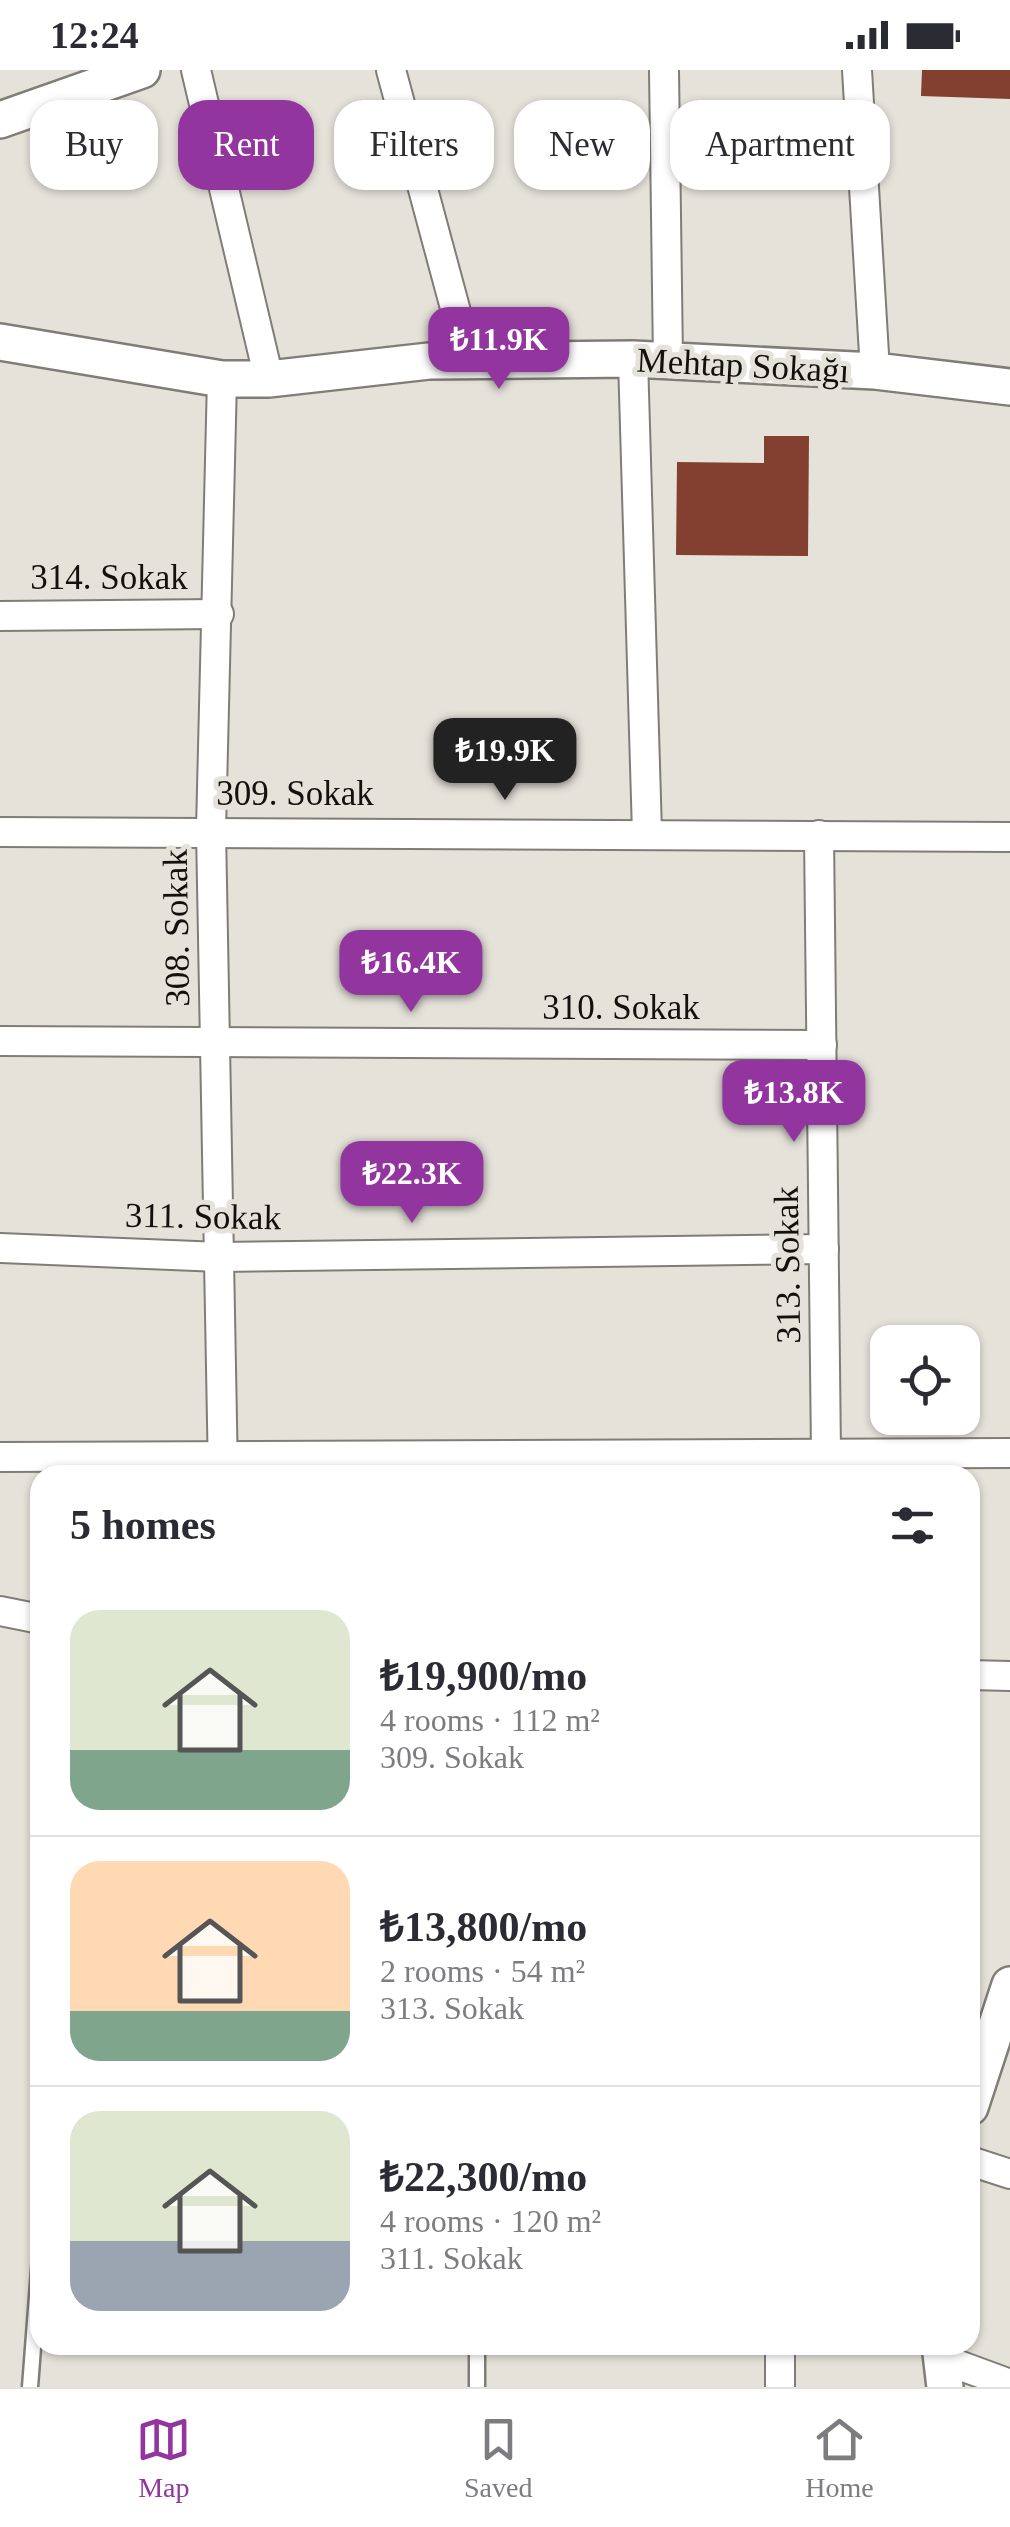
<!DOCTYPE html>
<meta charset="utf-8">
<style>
:root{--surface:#fff;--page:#f7f7f7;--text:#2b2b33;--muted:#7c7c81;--line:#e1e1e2;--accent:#93359f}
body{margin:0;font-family:Georgia,serif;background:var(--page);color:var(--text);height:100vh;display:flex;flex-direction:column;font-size:38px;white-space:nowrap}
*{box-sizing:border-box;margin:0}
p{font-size:32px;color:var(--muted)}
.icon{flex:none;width:55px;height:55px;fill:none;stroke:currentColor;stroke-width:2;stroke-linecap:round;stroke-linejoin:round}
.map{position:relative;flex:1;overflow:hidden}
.side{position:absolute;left:30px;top:1395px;width:950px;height:890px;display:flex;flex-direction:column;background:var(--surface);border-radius:30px;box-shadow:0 2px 8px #0004}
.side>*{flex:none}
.top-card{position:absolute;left:30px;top:30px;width:950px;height:90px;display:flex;gap:20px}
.controls{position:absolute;left:870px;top:1255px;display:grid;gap:20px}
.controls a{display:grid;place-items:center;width:110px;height:110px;border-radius:20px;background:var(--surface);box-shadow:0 2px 8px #0004;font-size:50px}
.price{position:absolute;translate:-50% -85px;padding:0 22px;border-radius:20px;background:var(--accent);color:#fff;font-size:32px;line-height:65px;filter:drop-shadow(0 2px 5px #0008)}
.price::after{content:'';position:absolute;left:50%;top:60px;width:30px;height:22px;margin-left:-15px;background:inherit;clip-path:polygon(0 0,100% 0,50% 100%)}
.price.selected{background:#222;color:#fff}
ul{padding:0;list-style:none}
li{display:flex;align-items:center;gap:30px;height:250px;padding:0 40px}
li+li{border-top:2px solid var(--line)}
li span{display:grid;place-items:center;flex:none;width:280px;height:200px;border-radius:30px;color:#555}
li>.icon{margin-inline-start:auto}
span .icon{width:120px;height:120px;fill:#fffc;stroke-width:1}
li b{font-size:42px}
h2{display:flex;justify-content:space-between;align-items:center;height:120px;padding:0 40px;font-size:42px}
.chip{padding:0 35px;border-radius:30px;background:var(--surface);box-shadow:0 2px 8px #0004;font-size:35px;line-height:90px}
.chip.selected{background:var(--accent);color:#fff}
.status{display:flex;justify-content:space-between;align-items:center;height:70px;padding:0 50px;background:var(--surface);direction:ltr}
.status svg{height:28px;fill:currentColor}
.tab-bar{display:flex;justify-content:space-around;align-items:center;height:140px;border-top:2px solid var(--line);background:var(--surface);font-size:28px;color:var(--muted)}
.tab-bar a{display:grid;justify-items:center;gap:5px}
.tab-bar .selected{color:var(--accent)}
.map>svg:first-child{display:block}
.building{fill:#834030}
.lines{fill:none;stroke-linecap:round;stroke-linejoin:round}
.service-casing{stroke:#807d76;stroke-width:19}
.minor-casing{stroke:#807d76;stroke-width:32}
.tertiary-casing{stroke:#807d76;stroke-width:40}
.service{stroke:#fff;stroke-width:14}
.minor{stroke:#fff;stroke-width:28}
.tertiary{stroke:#fff;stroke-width:35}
.labels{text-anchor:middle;stroke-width:10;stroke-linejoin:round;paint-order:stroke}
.street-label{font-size:35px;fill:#12110e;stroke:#e5e2da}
</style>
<div class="status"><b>12:24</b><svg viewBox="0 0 49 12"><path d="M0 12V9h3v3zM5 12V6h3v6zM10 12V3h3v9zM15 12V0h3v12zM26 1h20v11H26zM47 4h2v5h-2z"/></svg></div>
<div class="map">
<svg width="1010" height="2317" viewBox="0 0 1010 2317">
<rect width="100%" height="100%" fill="#e5e2da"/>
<g class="building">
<polygon points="922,0 1010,0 1010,29 921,26"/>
<polygon points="764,366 809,366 808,486 676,485 677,392 764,393"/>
</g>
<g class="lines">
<defs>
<g id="service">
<polyline points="30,2317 40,2187"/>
<polyline points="477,2317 477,2275"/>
</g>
<g id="minor">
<polyline points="196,0 269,309"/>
<polyline points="391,0 469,290"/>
<polyline points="664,0 668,290"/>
<polyline points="857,0 875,301"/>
<polyline points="633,289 647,763"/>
<polyline points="222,309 211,760 223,1405"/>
<polyline points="0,546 219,544"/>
<polyline points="0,762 1010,767"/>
<polyline points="819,765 826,1384"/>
<polyline points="0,971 822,975"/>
<polyline points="0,1178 220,1187 824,1179"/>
<polyline points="0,1387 1010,1383"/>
<polyline points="0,1541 40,1549"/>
<polyline points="970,1605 1010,1606"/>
<polyline points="970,2091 1010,2104"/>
<polyline points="780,2275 780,2317"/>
<polyline points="942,2289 1010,2314"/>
</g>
<g id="tertiary">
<polyline points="0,50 142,0"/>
<polyline points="0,272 222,309 269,309 429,291 633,289 875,301 1010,317"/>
<polyline points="970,2037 1010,1915"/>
<polyline points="940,2275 945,2317"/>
</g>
</defs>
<use href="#service" class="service-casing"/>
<use href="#minor" class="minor-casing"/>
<use href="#tertiary" class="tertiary-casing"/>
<use href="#service" class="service"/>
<use href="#minor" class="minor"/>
<use href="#tertiary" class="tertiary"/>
</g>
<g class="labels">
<g class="street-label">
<text transform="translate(743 295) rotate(3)" y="12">Mehtap Sokağı</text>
<text x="109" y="519">314. Sokak</text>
<text x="295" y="735">309. Sokak</text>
<text transform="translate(176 858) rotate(-91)" y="12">308. Sokak</text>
<text x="621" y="949">310. Sokak</text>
<text transform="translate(203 1146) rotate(1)" y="12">311. Sokak</text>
<text transform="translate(787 1195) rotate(-91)" y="12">313. Sokak</text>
</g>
</g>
</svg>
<div class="controls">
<a><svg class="icon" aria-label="locate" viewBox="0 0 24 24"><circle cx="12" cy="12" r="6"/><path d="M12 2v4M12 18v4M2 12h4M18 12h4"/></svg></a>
</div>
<b class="price" style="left:499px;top:322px">₺11.9K</b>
<b class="price selected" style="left:505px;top:733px">₺19.9K</b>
<b class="price" style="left:411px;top:945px">₺16.4K</b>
<b class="price" style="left:794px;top:1075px">₺13.8K</b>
<b class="price" style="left:412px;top:1156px">₺22.3K</b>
<div class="top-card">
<a class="chip">Buy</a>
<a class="chip selected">Rent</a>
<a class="chip">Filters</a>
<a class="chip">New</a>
<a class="chip">Apartment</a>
</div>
<section class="side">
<h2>5 homes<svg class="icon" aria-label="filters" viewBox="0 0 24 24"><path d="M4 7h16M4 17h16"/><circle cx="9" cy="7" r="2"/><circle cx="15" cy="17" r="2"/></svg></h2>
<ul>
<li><span style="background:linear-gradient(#dfe7d0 70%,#7fa58c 0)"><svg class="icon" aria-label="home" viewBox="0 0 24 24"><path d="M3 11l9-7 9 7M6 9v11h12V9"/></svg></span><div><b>₺19,900/mo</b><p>4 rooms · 112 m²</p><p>309. Sokak</p></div></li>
<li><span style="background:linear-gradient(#ffd9b3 75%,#7fa58c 0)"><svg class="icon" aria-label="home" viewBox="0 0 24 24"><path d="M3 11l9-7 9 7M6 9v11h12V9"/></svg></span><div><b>₺13,800/mo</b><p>2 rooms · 54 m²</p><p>313. Sokak</p></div></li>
<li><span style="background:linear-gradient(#dfe7d0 65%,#9aa5b1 0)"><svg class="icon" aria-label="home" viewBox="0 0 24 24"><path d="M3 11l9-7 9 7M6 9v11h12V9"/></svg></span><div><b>₺22,300/mo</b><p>4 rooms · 120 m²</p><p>311. Sokak</p></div></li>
</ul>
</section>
</div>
<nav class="tab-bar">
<a class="selected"><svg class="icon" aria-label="map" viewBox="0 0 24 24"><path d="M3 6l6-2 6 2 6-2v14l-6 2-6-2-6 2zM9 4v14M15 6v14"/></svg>Map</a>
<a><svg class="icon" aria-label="saved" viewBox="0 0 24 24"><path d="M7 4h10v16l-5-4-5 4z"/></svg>Saved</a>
<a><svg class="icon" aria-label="home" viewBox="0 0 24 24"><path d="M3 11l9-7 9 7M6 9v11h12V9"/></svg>Home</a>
</nav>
